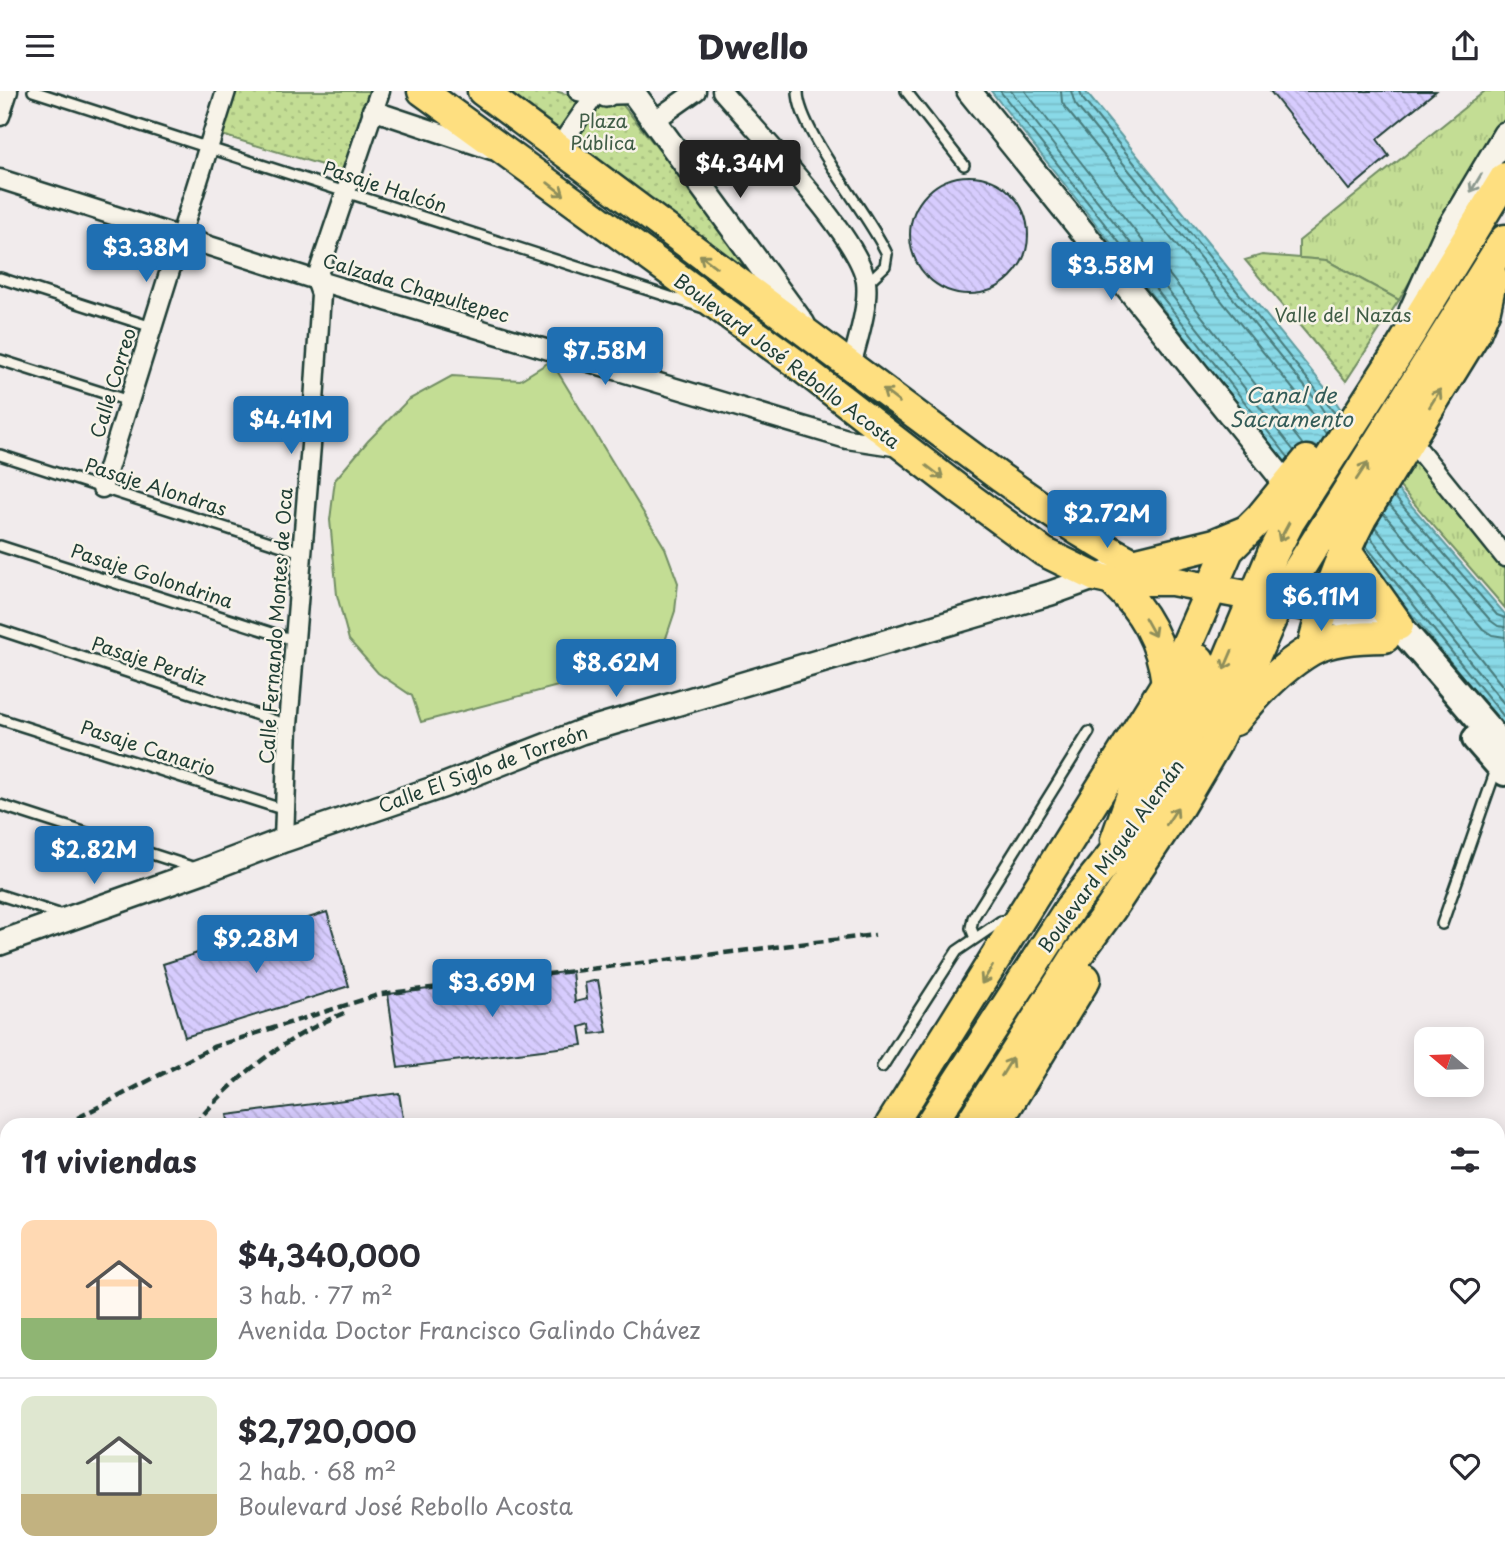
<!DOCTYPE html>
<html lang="es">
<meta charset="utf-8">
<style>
:root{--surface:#fff;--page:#f7f7f7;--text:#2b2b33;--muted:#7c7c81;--line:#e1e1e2;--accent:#1f6fb2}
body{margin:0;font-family:"Playpen Sans",sans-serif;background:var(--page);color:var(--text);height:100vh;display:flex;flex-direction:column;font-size:26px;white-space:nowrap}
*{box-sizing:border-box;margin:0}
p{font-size:23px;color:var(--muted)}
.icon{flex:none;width:38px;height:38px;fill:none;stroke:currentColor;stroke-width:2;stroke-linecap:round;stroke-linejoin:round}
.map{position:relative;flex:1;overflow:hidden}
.panel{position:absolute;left:0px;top:1027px;width:1505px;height:450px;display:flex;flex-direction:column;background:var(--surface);border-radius:21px 21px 0 0;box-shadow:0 4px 18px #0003}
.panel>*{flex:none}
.needle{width:46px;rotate:289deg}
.tools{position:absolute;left:1414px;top:936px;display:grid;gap:14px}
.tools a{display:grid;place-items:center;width:70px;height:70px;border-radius:14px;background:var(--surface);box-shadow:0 4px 18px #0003;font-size:35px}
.price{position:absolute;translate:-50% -60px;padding:0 16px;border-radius:7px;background:var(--accent);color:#fff;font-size:23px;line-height:46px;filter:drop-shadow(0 2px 4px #0008)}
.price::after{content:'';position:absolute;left:50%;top:42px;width:21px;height:16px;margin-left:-10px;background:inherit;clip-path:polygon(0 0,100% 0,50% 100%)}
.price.current{background:#222;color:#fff}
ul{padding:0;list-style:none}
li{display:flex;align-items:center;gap:21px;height:175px;padding:0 21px}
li+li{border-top:2px solid var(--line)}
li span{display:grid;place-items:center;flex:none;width:196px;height:140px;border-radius:14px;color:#555}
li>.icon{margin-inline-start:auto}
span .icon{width:84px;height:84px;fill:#fffc;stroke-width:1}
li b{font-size:30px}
h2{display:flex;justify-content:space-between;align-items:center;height:84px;padding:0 21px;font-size:30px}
header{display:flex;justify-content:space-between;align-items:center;height:91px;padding:0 21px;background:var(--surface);font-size:32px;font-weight:800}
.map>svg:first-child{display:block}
.grass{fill:url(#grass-tufts);stroke:#718d64;stroke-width:2}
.park{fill:url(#park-dots);stroke:#718d64;stroke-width:2}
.pitch{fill:#c3dd94;stroke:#718d64;stroke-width:2}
.water{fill:url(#water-rules);stroke:#5f9b9f;stroke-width:2}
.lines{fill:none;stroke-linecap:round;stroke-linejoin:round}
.shore{stroke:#497b7c;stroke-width:2}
.building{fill:url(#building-back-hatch);stroke:#1f3d34;stroke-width:2}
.service-casing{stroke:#1f3d34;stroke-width:14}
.minor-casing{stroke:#1f3d34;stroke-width:23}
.tertiary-casing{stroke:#1f3d34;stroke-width:28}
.secondary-casing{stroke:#1f3d34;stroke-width:32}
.primary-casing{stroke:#1f3d34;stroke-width:33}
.trunk-casing{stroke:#1f3d34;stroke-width:35}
.service{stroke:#f7f3e8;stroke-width:9}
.minor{stroke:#f7f3e8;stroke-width:18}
.tertiary{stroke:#f7f3e8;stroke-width:23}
.secondary{stroke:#f7f3e8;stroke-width:26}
.primary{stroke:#fedf80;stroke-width:28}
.trunk{stroke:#fedf80;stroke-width:30}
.rail{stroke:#1f3d34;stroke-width:4.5;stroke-dasharray:10 5;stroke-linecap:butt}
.oneway{stroke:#8b988e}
.oneway2{stroke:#8e8e5a}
.labels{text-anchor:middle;stroke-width:5;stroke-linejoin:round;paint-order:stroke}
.park-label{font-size:19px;fill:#405d47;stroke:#f7f3e8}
.street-label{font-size:19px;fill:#1f3d34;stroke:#f7f3e8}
.water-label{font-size:21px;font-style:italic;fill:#345c58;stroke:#f7f3e8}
</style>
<header><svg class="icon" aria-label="menu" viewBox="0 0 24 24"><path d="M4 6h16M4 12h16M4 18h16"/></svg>Dwello<svg class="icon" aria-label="share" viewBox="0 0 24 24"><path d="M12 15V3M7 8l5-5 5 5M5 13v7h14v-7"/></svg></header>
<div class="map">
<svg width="1505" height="1476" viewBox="0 0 1505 1476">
<defs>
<pattern id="grass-tufts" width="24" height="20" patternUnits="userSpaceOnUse" patternTransform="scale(1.75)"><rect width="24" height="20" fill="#c3dd94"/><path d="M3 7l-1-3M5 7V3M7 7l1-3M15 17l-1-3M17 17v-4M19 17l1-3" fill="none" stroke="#a7bf80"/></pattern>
<pattern id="park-dots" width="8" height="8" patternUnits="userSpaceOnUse" patternTransform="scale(1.75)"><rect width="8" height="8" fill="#c3dd94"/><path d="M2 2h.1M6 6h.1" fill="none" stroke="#a7bf80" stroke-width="1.8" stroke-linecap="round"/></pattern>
<pattern id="water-rules" width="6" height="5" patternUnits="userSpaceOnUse" patternTransform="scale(1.75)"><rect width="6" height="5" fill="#89d9e7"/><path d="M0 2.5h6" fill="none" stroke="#76bbc7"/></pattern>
<pattern id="building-back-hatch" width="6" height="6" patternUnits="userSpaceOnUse" patternTransform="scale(1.75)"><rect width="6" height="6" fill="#d7ccfe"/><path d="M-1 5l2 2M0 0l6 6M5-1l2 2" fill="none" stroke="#b8b0da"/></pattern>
</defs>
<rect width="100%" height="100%" fill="#f1ebec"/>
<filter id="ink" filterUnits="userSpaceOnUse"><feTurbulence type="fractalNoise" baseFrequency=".0143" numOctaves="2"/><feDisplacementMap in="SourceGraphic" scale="14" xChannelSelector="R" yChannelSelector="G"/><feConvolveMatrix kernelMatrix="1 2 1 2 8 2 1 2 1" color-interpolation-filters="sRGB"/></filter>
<g filter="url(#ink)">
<g class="grass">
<polygon points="1485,0 1503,0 1505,3 1505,28 1399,209 1326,169 1299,167 1299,150"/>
<polygon points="1409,363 1505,477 1505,517 1392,387"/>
</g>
<g class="park">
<polygon points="229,0 374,0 345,81 215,42"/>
<polygon points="497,0 555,0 584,8 618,8 788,219"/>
<polygon points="1262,164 1326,169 1399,209 1346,290 1245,169"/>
</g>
<polygon class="pitch" points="551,270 665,457 678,492 675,520 664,553 630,576 421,631 412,605 378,582 349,549 337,504 330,429 335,389 368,350 408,309 452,285 520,289"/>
<polygon class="water" points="991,0 1085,0 1331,304 1391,391 1505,523 1505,638 1358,457 1282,369"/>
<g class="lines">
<g class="shore">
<polyline points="1000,0 1288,366"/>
<polyline points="1011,0 1294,360"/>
<polyline points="1025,0 1303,354"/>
<polyline points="1061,0 1062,11 1067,19 1310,319 1326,343"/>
<polyline points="1071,0 1075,13 1319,313 1332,333"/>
<polyline points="1080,0 1082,7 1337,325"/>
<polyline points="1394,405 1497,524 1505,527"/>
<polyline points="1389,413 1491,530 1498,535 1505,536"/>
<polyline points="1383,422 1483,538 1492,544 1505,546"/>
<polyline points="1375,436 1505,598"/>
<polyline points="1370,446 1505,614"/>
<polyline points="1366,455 1505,627"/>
</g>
</g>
<g class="building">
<polygon points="1270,0 1436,0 1377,48 1389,65 1349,99"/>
<circle cx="969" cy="144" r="59"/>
<polygon points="327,821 349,895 185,946 163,873"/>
<polygon points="572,880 575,911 587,908 585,892 598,889 607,941 591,943 590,933 580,936 583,954 398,977 388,903"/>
<polygon points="399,1002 404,1034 229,1034 227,1024"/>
</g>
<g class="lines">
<defs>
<g id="service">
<polyline points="33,0 701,216"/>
<path d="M798 0C797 38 869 123 887 163L885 175 866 193"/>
<polyline points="906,0 964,74"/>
<polyline points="0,187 152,236"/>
<polyline points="0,269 129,310"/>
<polyline points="0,364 301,461"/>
<polyline points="0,455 294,549"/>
<polyline points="0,539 288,634"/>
<polyline points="0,628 285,719"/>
<polyline points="0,714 195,777"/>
<polyline points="0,804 65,825"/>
<polyline points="1442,833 1497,676"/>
<polyline points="975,847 971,837 973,827 1089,641"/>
<polyline points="882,976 957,860 1001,830 1011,828"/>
</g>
<g id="minor">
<polyline points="578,0 595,4 635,3"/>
<path d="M722 0C755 39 860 146 866 191 869 215 857 251 851 275"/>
<polyline points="372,19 492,59"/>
<polyline points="0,25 8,0"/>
<polyline points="655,29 696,0"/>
<polyline points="559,56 595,4"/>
<polyline points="0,88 316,189 782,329 847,348 900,356"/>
<polyline points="1409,347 1505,466"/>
<polyline points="102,397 226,0"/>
<polyline points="284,749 288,634 312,342 321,203 316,189 380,0"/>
<polyline points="1498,1290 1505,1289"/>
<polyline points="1011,1470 1012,1476"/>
<polyline points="93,1476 148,1470"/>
<polyline points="736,1476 740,1470"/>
</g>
<g id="tertiary">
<polyline points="603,0 606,4"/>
<polyline points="632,0 803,233"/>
<polyline points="969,0 1288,395"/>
<polyline points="1411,220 1446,142 1505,43"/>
<polyline points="0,852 203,780 284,749 445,694 581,641 1051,502 1107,482"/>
<polyline points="618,1476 622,1470"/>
<polyline points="717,1476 721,1470"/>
</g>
<g id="secondary">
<polyline points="1279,510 1398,534 1505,658"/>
<polyline points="1476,648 1505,681"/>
</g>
<g id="primary">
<polyline points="422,0 794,271 961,400 1044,461 1095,486 1113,490 1172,490 1277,510"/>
<path d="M482 0 1001 387C1050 421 1099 457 1154 482"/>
</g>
<g id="trunk">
<polyline points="1344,458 1398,534"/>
<polyline points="1133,473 1215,453 1244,441"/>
<path d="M1113 490C1143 518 1162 550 1167 592"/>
<path d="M1312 558C1325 509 1337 473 1361 427L1475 242 1485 218 1492 186"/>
<path d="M1235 629C1256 603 1282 576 1311 559 1332 547 1362 546 1385 546"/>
<polyline points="1116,749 1138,687 1171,629 1199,569"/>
<polyline points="891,1034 1167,592 1185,558 1228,459 1261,426 1307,370"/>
<polyline points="930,1034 1070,817 1154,712 1183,666 1214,602 1273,462 1289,431 1401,257 1505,87"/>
<polyline points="970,1034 1078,863 1110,819 1179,715 1215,654 1279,510 1505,149"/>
<polyline points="995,1034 1085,888"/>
<polyline points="645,1476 649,1470"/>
<polyline points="693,1476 697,1470"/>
</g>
</defs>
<use href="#service" class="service-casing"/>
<use href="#minor" class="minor-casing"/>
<use href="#tertiary" class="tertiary-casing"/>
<use href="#secondary" class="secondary-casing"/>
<use href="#primary" class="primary-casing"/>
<use href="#trunk" class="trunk-casing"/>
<use href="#service" class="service"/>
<use href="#minor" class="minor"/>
<use href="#tertiary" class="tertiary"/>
<use href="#secondary" class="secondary"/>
<use href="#primary" class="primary"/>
<use href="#trunk" class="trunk"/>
<g class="rail">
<polyline points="64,1034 213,956 381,903 875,844"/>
<path d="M194 1034C236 985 284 947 344 922"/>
<polyline points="0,1073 7,1068"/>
<polyline points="1498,1145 1505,1145"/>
<polyline points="1498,1156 1505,1156"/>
<polyline points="0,1256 7,1252"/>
<polyline points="0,1278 7,1275"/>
<polyline points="0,1323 7,1322"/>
<polyline points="0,1336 7,1335"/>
<polyline points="0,1347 7,1346"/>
</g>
</g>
<defs><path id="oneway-shaft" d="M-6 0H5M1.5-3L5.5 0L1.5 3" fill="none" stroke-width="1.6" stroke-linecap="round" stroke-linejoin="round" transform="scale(1.75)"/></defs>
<use class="oneway" href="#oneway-shaft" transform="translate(1476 92) rotate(121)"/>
<g class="oneway2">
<use href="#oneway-shaft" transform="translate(556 98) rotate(37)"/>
<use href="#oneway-shaft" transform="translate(708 170) rotate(-143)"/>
<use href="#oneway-shaft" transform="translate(891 305) rotate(-143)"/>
<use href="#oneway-shaft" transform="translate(1435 307) rotate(-58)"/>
<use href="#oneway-shaft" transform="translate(1362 380) rotate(-57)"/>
<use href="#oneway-shaft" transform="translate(935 381) rotate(37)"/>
<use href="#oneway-shaft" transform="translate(1284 441) rotate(118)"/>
<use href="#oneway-shaft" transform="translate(1150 536) rotate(61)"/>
<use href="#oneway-shaft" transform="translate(1228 569) rotate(113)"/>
<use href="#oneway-shaft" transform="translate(1172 725) rotate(-57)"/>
<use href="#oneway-shaft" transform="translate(987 884) rotate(122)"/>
<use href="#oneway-shaft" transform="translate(1007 976) rotate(-58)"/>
</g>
</g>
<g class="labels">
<g class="park-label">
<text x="603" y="37">Plaza<tspan x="603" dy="22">Pública</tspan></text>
<text x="1343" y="231">Valle del Nazas</text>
</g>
<g class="street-label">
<text transform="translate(385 96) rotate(18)" y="7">Pasaje Halcón</text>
<text transform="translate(416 197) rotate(17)" y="7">Calzada Chapultepec</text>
<text transform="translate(787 270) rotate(37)" y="7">Boulevard José Rebollo Acosta</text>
<text transform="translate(113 292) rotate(-73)" y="7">Calle Correo</text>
<text transform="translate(156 396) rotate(18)" y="7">Pasaje Alondras</text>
<text transform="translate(152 485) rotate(18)" y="7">Pasaje Golondrina</text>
<text transform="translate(276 535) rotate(-86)" y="7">Calle Fernando Montes de Oca</text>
<text transform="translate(149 570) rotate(18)" y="7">Pasaje Perdiz</text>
<text transform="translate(148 657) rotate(18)" y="7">Pasaje Canario</text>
<text transform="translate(483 678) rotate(-20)" y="7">Calle El Siglo de Torreón</text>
<text transform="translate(1111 765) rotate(-54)" y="7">Boulevard Miguel Alemán</text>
</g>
<g class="water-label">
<text x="1291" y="312">Canal de<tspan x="1291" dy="24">Sacramento</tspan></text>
</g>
</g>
</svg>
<div class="tools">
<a><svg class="needle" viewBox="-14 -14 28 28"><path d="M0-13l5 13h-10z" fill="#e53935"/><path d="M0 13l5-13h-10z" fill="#7c7c81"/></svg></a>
</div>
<b class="price current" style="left:740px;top:109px">$4.34M</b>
<b class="price" style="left:146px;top:193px">$3.38M</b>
<b class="price" style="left:1111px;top:211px">$3.58M</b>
<b class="price" style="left:605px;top:296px">$7.58M</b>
<b class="price" style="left:291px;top:365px">$4.41M</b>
<b class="price" style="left:1107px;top:459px">$2.72M</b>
<b class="price" style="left:1321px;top:542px">$6.11M</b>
<b class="price" style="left:616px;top:608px">$8.62M</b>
<b class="price" style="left:94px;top:795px">$2.82M</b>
<b class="price" style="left:256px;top:884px">$9.28M</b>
<b class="price" style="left:492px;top:928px">$3.69M</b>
<section class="panel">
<h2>11 viviendas<svg class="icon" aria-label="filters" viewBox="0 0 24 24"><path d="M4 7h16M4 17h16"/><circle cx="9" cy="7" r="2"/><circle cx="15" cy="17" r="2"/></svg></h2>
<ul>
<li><span style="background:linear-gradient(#ffd9b3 70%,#8fb573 0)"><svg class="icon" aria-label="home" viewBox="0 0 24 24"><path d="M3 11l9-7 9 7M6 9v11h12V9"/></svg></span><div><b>$4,340,000</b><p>3 hab. · 77 m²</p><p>Avenida Doctor Francisco Galindo Chávez</p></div><svg class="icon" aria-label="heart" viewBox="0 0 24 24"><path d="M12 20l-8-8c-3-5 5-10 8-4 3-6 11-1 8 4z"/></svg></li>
<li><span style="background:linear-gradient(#dfe7d0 70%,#c2b280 0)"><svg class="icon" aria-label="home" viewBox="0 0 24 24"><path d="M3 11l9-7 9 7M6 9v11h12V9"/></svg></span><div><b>$2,720,000</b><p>2 hab. · 68 m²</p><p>Boulevard José Rebollo Acosta</p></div><svg class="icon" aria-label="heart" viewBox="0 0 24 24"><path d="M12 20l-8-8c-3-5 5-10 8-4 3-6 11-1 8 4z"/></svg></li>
</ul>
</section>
</div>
